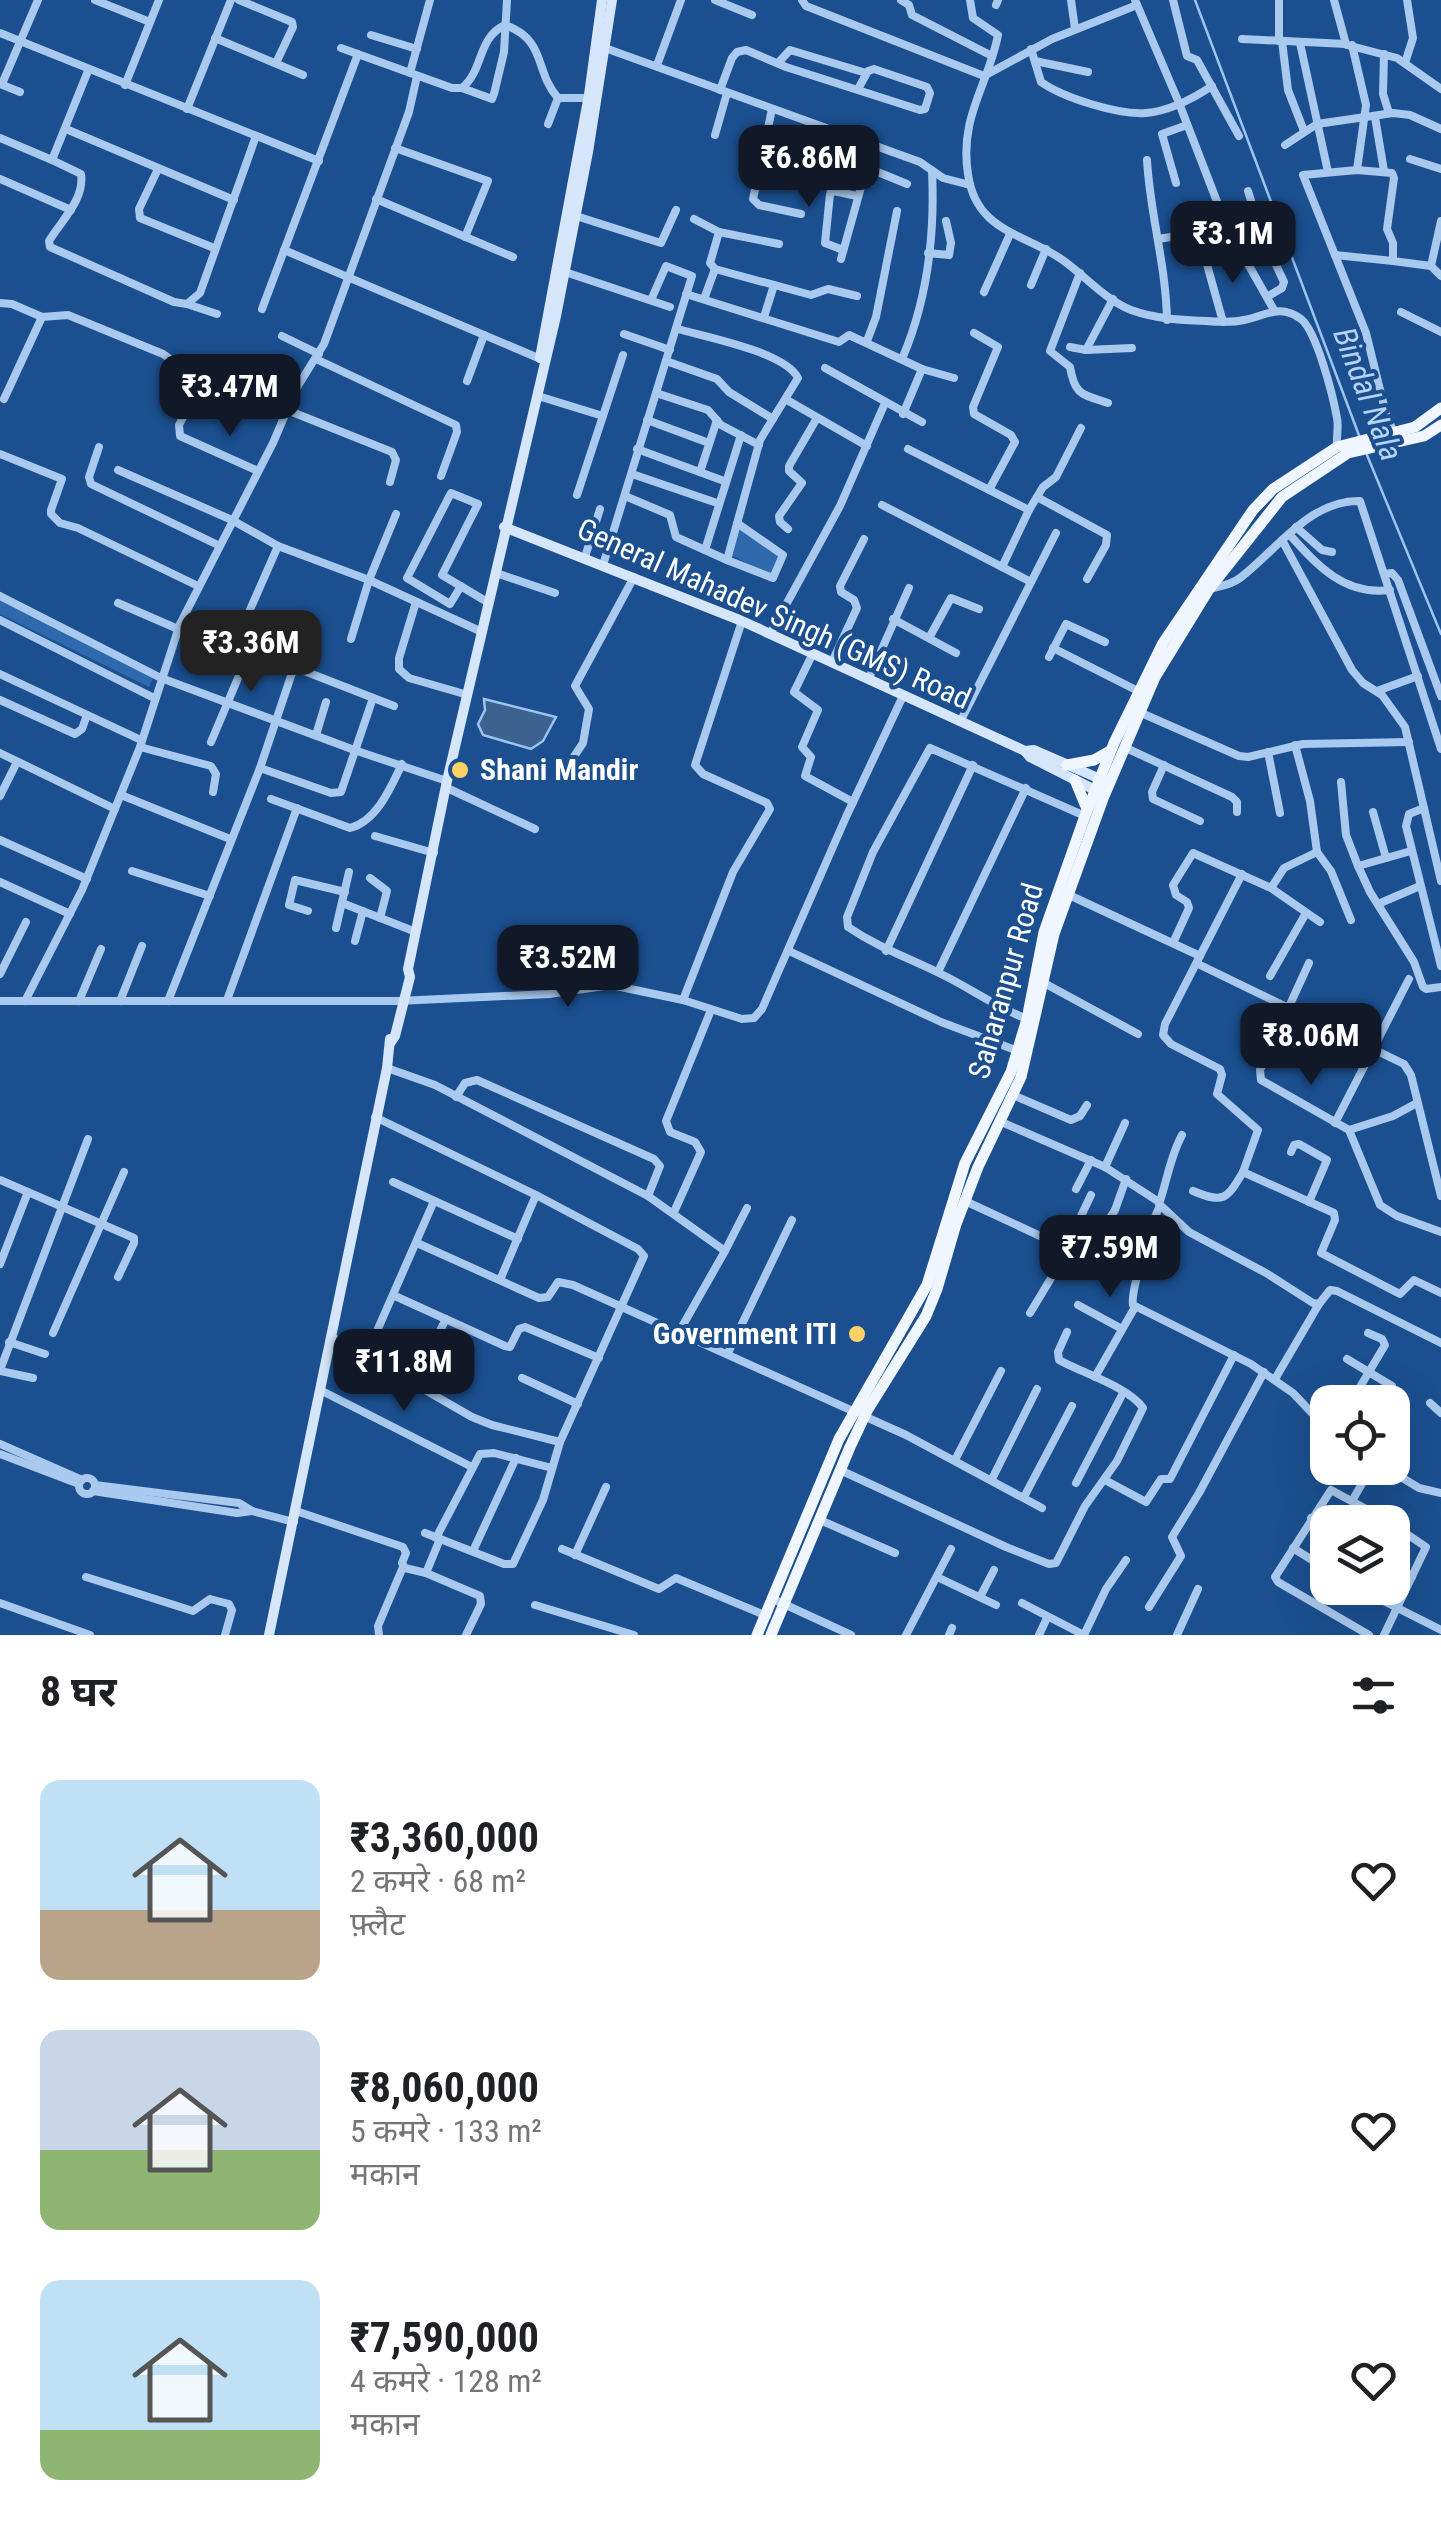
<!DOCTYPE html>
<html lang="hi">
<meta charset="utf-8">
<style>
:root{--surface:#fff;--page:#f2f2f2;--text:#202124;--muted:#757577;--accent:#111827}
body{margin:0;font-family:"Roboto Condensed","Noto Sans Devanagari",sans-serif;background:var(--page);color:var(--text);height:100vh;display:flex;flex-direction:column;font-size:38px;white-space:nowrap}
*{box-sizing:border-box;margin:0}
p{font-size:32px;color:var(--muted)}
.icon{flex:none;width:55px;height:55px;fill:none;stroke:currentColor;stroke-width:2;stroke-linecap:round;stroke-linejoin:round}
.map{position:relative;height:1635px;overflow:hidden}
.sheet{display:flex;flex-direction:column;background:var(--surface);flex:1}
.sheet>*{flex:none}
.buttons{position:absolute;left:1310px;top:1385px;display:grid;gap:20px}
.buttons a{display:grid;place-items:center;width:100px;height:100px;border-radius:20px;background:var(--surface);box-shadow:0 10px 40px #0002;font-size:50px}
.price{position:absolute;translate:-50% -85px;padding:0 22px;border-radius:20px;background:var(--accent);color:#fff;font-size:32px;line-height:65px;filter:drop-shadow(0 2px 5px #0008)}
.price::after{content:'';position:absolute;left:50%;top:60px;width:30px;height:22px;margin-left:-15px;background:inherit;clip-path:polygon(0 0,100% 0,50% 100%)}
.price.current{background:#222;color:#fff}
ul{padding:0;list-style:none}
li{display:flex;align-items:center;gap:30px;height:250px;padding:0 40px}
li span{display:grid;place-items:center;flex:none;width:280px;height:200px;border-radius:20px;color:#555}
li>.icon{margin-inline-start:auto}
span .icon{width:120px;height:120px;fill:#fffc;stroke-width:1}
li b{font-size:42px}
h2{display:flex;justify-content:space-between;align-items:center;height:120px;padding:0 40px;font-size:42px}
.map>svg:first-child{display:block}
.green{fill:#2e69ad}
.water{fill:#3c6290;stroke:#9cc4f0;stroke-width:2.5}
.lines{fill:none;stroke-linecap:round;stroke-linejoin:round}
.stream{stroke:#9cc4f0;stroke-width:2.5}
.street{stroke:#a9c9ee;stroke-width:8}
.secondary{stroke:#d6e6fa;stroke-width:10}
.primary{stroke:#f0f6ff;stroke-width:11}
.poi-dot{fill:#ffd166;stroke:#1b4f8f;stroke-width:4}
.labels{text-anchor:middle;stroke-width:8;stroke-linejoin:round;paint-order:stroke}
.street-label{font-size:30px;fill:#fff;stroke:#1b4f8f}
.poi-label{font-size:30px;font-weight:bold;fill:#fff;stroke:#1b4f8f;text-anchor:start}
.water-label{font-size:32px;font-style:italic;fill:#b5d3f5;stroke:#1b4f8f}
</style>
<div class="map">
<svg width="1441" height="1635" viewBox="0 0 1441 1635">
<rect width="100%" height="100%" fill="#1b4f8f"/>
<g class="green">
<polygon points="739,529 779,556 771,576 731,555"/>
<polygon points="0,600 154,676 149,687 0,614"/>
</g>
<polygon class="water" points="484,699 556,717 543,741 531,749 483,735 478,724 485,710"/>
<g class="lines">
<g class="stream">
<polyline points="1195,0 1360,438"/>
<polyline points="1367,455 1441,634"/>
</g>
<g class="street">
<polyline points="95,0 150,22"/>
<polyline points="239,0 292,22 293,27 276,63"/>
<polyline points="715,0 752,15"/>
<polyline points="802,0 806,6 984,76 1052,39 1137,5"/>
<polyline points="901,0 909,5 912,15 992,56"/>
<path d="M970 0 973 18 998 35C988 86 959 117 968 174 976 233 1026 233 1064 261 1086 277 1106 300 1131 310 1156 319 1180 320 1206 321 1218 322 1231 323 1244 320 1265 316 1280 303 1301 319 1317 332 1333 396 1337 418 1339 428 1336 437 1337 447"/>
<polyline points="1071,0 1075,29"/>
<polyline points="1135,0 1179,103 1226,225 1274,310"/>
<polyline points="1173,0 1187,56 1197,60 1239,136"/>
<polyline points="996,5 998,0"/>
<polyline points="0,33 319,161"/>
<polyline points="371,35 417,49"/>
<polyline points="215,38 303,75"/>
<polyline points="1242,39 1346,44 1334,0"/>
<polyline points="1279,41 1279,0"/>
<polyline points="1282,41 1288,90 1304,131"/>
<polyline points="1300,43 1328,172"/>
<polyline points="1347,45 1397,58 1441,89"/>
<polyline points="1352,45 1366,105 1357,170"/>
<path d="M341 48 452 88H462C484 70 477 38 505 25 547 40 534 71 558 98H589"/>
<polyline points="605,48 920,162 943,178 970,185"/>
<path d="M1031 49 1041 82C1064 98 1118 115 1146 113 1169 111 1194 98 1212 86"/>
<polyline points="1384,54 1383,94 1389,113"/>
<polyline points="1035,61 1088,72"/>
<polyline points="778,63 790,50 866,73"/>
<polyline points="1405,63 1413,38 1407,0"/>
<polyline points="657,65 681,0"/>
<path d="M88 71 52 160 81 174C85 199 61 221 49 241L50 247 174 302 187 304 200 293 256 136"/>
<polyline points="410,73 430,0"/>
<polyline points="0,84 20,92"/>
<polyline points="2,84 38,0"/>
<polyline points="125,85 159,0"/>
<polyline points="462,88 492,99 494,94 504,52 507,0"/>
<polyline points="720,90 732,58 737,52 746,50 786,67 920,110 925,109 930,93 927,87 874,69 868,71 858,89"/>
<polyline points="187,109 231,0"/>
<polyline points="772,109 753,199 759,205 801,214"/>
<polyline points="1375,117 1384,171"/>
<polyline points="548,124 558,98"/>
<polyline points="66,129 234,200"/>
<polyline points="715,135 727,93"/>
<polyline points="0,138 52,160"/>
<polyline points="1285,145 1317,124 1393,113 1410,115 1441,129"/>
<polyline points="395,148 488,181 465,237"/>
<polyline points="1410,159 1441,169"/>
<path d="M1147 160C1150 214 1166 265 1167 320"/>
<polyline points="827,165 831,192"/>
<polyline points="868,168 907,184"/>
<polyline points="158,169 139,209 140,218 214,248"/>
<polyline points="0,179 71,210"/>
<polyline points="1176,183 1162,134 1187,125"/>
<polyline points="1248,191 1261,233 1284,282 1282,288 1267,297"/>
<polyline points="376,199 513,257"/>
<polyline points="576,216 661,243 676,210"/>
<polyline points="694,219 719,232"/>
<polyline points="1441,221 1431,266 1441,276"/>
<polyline points="1158,239 1204,232"/>
<polyline points="284,250 543,360"/>
<polyline points="843,250 825,243 830,194 834,191 857,196"/>
<polyline points="928,253 949,255 951,243 946,221"/>
<polyline points="1335,255 1393,261"/>
<polyline points="841,259 873,144"/>
<polyline points="1206,261 1223,322"/>
<polyline points="715,269 811,295 828,289 857,296"/>
<polyline points="565,272 670,307"/>
<path d="M1080 273 1050 351 1070 367C1075 396 1082 394 1108 403"/>
<polyline points="1031,285 1046,249"/>
<polyline points="984,292 1010,234"/>
<polyline points="686,294 839,342 849,335 922,369 954,378"/>
<polyline points="704,299 715,269 710,263 719,232 779,244"/>
<polyline points="0,303 12,304 42,317 68,315 163,354 188,371 291,401"/>
<polyline points="187,304 217,314"/>
<polyline points="262,309 358,54"/>
<polyline points="1401,312 1441,332"/>
<polyline points="764,317 774,285"/>
<path d="M678 329C706 337 785 352 798 378L760 440 727 560 773 578 783 555 737 523"/>
<polyline points="974,333 998,347 973,407 974,414 1011,435 1015,442 989,490"/>
<polyline points="624,334 670,350"/>
<polyline points="282,336 319,354"/>
<polyline points="867,341 876,317 897,211"/>
<polyline points="1070,347 1086,350 1113,299"/>
<polyline points="1086,350 1132,348"/>
<polyline points="316,359 456,425 457,432 441,476"/>
<path d="M902 359C927 301 935 234 932 171"/>
<polyline points="666,361 717,379 729,392 773,419"/>
<polyline points="825,368 922,422"/>
<polyline points="204,377 179,425 180,436 258,471"/>
<polyline points="467,381 484,335"/>
<polyline points="656,393 708,410 721,425 759,445"/>
<polyline points="538,396 603,416"/>
<polyline points="4,399 42,317"/>
<polyline points="787,400 867,446"/>
<polyline points="287,410 392,452 396,460 390,482"/>
<polyline points="903,414 922,369"/>
<polyline points="647,420 709,443"/>
<polyline points="1394,433 1386,414 1366,333 1303,175 1357,170 1392,173 1394,178 1387,229 1393,243 1393,261 1431,266"/>
<polyline points="99,447 89,477 91,484 218,545"/>
<polyline points="637,449 724,481"/>
<polyline points="908,449 1029,510"/>
<polyline points="0,454 62,479 51,510 51,514 60,523 78,528 198,586"/>
<polyline points="118,470 232,520 278,546"/>
<polyline points="700,472 717,420"/>
<polyline points="632,474 717,503"/>
<polyline points="577,495 623,355"/>
<polyline points="625,496 670,515 676,537 727,560"/>
<polyline points="1037,497 1107,535 1106,545 1087,579"/>
<polyline points="882,505 1031,582"/>
<polyline points="1296,527 1322,550 1332,552"/>
<polyline points="788,529 780,522 779,516 802,483 789,471 789,466 817,418"/>
<path d="M1289 534C1317 565 1344 596 1390 590"/>
<polyline points="1282,540 1352,670 1363,683 1382,695 1405,727 1441,881"/>
<polyline points="705,550 741,435"/>
<polyline points="585,557 600,509"/>
<polyline points="603,565 692,276 666,266 651,300"/>
<polyline points="1002,567 1029,510 1043,487 1056,477 1081,428"/>
<polyline points="496,573 555,593"/>
<polyline points="1385,574 1392,573 1398,580 1441,696"/>
<polyline points="461,586 450,604 407,578 451,493 478,504 442,575 489,603"/>
<path d="M1210 589C1220 586 1231 585 1240 578 1277 550 1309 500 1360 501L1441 749"/>
<polyline points="0,596 161,678 357,751 447,781"/>
<polyline points="416,602 399,658 399,669 409,678 468,695"/>
<polyline points="118,603 178,629"/>
<polyline points="249,612 278,546 369,580 482,632"/>
<polyline points="893,619 956,653"/>
<polyline points="0,620 154,698"/>
<polyline points="770,634 840,506 885,403"/>
<polyline points="929,638 951,598 979,609"/>
<polyline points="351,639 369,580 396,514"/>
<polyline points="1053,648 1138,691"/>
<polyline points="813,653 794,692 818,710 802,747 811,757 805,776 853,802"/>
<polyline points="1049,657 1066,624 1105,642"/>
<polyline points="832,662 857,608 854,600 841,592 840,586 864,539"/>
<polyline points="0,674 141,740"/>
<polyline points="869,678 909,588"/>
<polyline points="1377,691 1418,676"/>
<polyline points="0,700 75,734 82,729 87,715"/>
<polyline points="1139,712 1239,756 1248,757 1303,744 1409,742"/>
<polyline points="960,722 1056,533"/>
<polyline points="316,735 326,702"/>
<polyline points="211,742 257,633"/>
<polyline points="1295,745 1310,801 1317,852"/>
<polyline points="140,747 211,766 216,774 213,792"/>
<polyline points="1126,748 1232,797 1237,802 1237,812"/>
<polyline points="1268,752 1280,813"/>
<polyline points="0,753 115,809"/>
<polyline points="571,761 583,743 589,709 575,686 634,577"/>
<polyline points="1164,765 1152,792 1153,799 1200,821"/>
<polyline points="260,768 331,793 341,792 373,698"/>
<polyline points="1341,782 1346,835 1358,866 1370,892 1414,962 1423,987 1426,989 1441,987"/>
<polyline points="447,788 535,829"/>
<polyline points="121,795 230,839"/>
<polyline points="0,796 17,762"/>
<path d="M271 799 350 828C377 821 391 787 402 764"/>
<polyline points="1424,808 1409,814 1406,826 1441,966"/>
<polyline points="1373,812 1386,858"/>
<polyline points="375,836 434,853"/>
<polyline points="0,840 87,879"/>
<polyline points="1358,866 1411,851"/>
<polyline points="132,871 210,896"/>
<polyline points="1242,874 1165,1024 1163,1035 1171,1044 1220,1069 1222,1075 1217,1094 1258,1130 1243,1172 1334,1213 1335,1220 1321,1253 1400,1294 1414,1280 1441,1293"/>
<polyline points="370,878 387,891 380,918"/>
<polyline points="0,882 70,914"/>
<polyline points="1271,888 1284,868 1317,852 1331,871 1351,920"/>
<polyline points="1069,895 1200,956"/>
<polyline points="342,903 416,932"/>
<polyline points="1378,904 1420,886"/>
<polyline points="308,911 289,905 295,880 345,892"/>
<polyline points="336,928 349,872"/>
<polyline points="355,941 363,911"/>
<polyline points="1173,943 1189,908 1187,902 1176,895 1173,885 1193,853 1271,888 1320,922"/>
<polyline points="789,951 941,1022 1018,1051"/>
<polyline points="886,951 973,765"/>
<polyline points="1309,963 1260,1070 1261,1080 1349,1130 1393,1116 1417,1103"/>
<polyline points="1198,964 1404,1064 1411,1075 1441,1196"/>
<polyline points="938,972 1026,788"/>
<polyline points="0,974 26,922"/>
<polyline points="1270,976 1306,913"/>
<polyline points="1044,983 1138,1034"/>
<polyline points="227,1000 297,808"/>
<polyline points="683,1000 733,872 770,809 767,803 703,774 695,765 742,621"/>
<polyline points="0,1001 398,1001 549,994 611,985 683,1000 742,1019 754,1018 762,1009 846,817 903,696"/>
<polyline points="25,1001 82,890 140,747 180,624 273,443 296,389 324,344 409,112 417,76"/>
<polyline points="79,1001 101,949"/>
<polyline points="120,1001 142,946"/>
<polyline points="168,1001 260,768 292,673 299,669 394,706"/>
<path d="M1027 1019C996 1007 970 988 941 974 909 958 879 948 848 927L847 917 873 852 930 748 1085 816"/>
<polyline points="995,1044 999,1035 1001,1008"/>
<polyline points="387,1068 435,1085 648,1196 725,1251 679,1332"/>
<polyline points="1013,1095 1071,1120 1080,1116 1087,1105"/>
<polyline points="456,1097 465,1083 477,1080 654,1159 660,1166 648,1196"/>
<polyline points="375,1117 536,1195 638,1249 644,1256 560,1442 543,1500 513,1564 504,1564 425,1533"/>
<polyline points="999,1121 1105,1167 1159,1202"/>
<polyline points="1335,1123 1409,979"/>
<polyline points="1349,1130 1380,1205 1397,1216 1441,1232"/>
<path d="M1182 1135C1170 1157 1167 1181 1159 1204L1189 1232 1266 1273 1313 1303 1319 1304 1330 1290 1337 1291 1441 1343"/>
<polyline points="1291,1152 1294,1145 1299,1144 1327,1160 1309,1202"/>
<polyline points="1105,1167 1125,1123"/>
<polyline points="0,1180 134,1238 134,1243 118,1277"/>
<polyline points="393,1182 518,1239"/>
<polyline points="1076,1189 1091,1160"/>
<path d="M1193 1191C1224 1204 1227 1199 1243 1172"/>
<polyline points="434,1201 366,1356 472,1417 492,1425 560,1442"/>
<polyline points="965,1201 1066,1248"/>
<path d="M1160 1206C1152 1220 1130 1293 1133 1305L1251 1364 1293 1393 1328 1430"/>
<polyline points="674,1212 701,1152 695,1142 670,1132 666,1121 711,1010"/>
<polyline points="1100,1233 1115,1210 1126,1179"/>
<polyline points="417,1243 539,1298 548,1297 558,1282 573,1285 906,1435 1042,1508"/>
<polyline points="725,1251 747,1208"/>
<polyline points="0,1264 28,1192"/>
<polyline points="500,1280 536,1195"/>
<polyline points="395,1296 505,1346 510,1347 519,1329 525,1327 599,1358"/>
<polyline points="1078,1305 1122,1329"/>
<polyline points="1030,1313 1053,1275 1091,1195"/>
<polyline points="53,1333 124,1172"/>
<polyline points="332,1337 366,1356"/>
<polyline points="9,1342 45,1354"/>
<polyline points="728,1353 792,1220"/>
<polyline points="1347,1359 1392,1386 1385,1402"/>
<polyline points="0,1370 88,1139"/>
<polyline points="0,1371 33,1378"/>
<polyline points="1095,1377 1135,1307"/>
<polyline points="522,1378 578,1404"/>
<polyline points="1275,1379 1319,1304"/>
<polyline points="412,1385 446,1319"/>
<polyline points="322,1391 472,1467"/>
<polyline points="1351,1402 1385,1345 1382,1339 1368,1333"/>
<polyline points="1430,1403 1441,1413"/>
<polyline points="0,1444 82,1480"/>
<polyline points="0,1454 79,1484"/>
<polyline points="955,1460 1001,1371"/>
<polyline points="1386,1468 1419,1488 1441,1493"/>
<path d="M840 1470 1006 1547 1049 1564 1056 1563 1085 1506 1117 1461 1143 1408C1129 1387 1082 1373 1059 1360L1058 1352 1067 1332"/>
<circle cx="87" cy="1486" r="8"/>
<polyline points="992,1479 1037,1389"/>
<polyline points="1105,1480 1146,1502 1161,1479 1170,1479 1234,1355"/>
<polyline points="1076,1483 1123,1393"/>
<polyline points="95,1485 239,1503 252,1511 294,1522"/>
<polyline points="93,1491 237,1513 252,1511"/>
<polyline points="1024,1497 1072,1406"/>
<polyline points="1352,1501 1371,1468"/>
<polyline points="296,1511 403,1547 406,1553 402,1563 405,1568 426,1573 480,1596 481,1604 466,1635"/>
<polyline points="1311,1518 1328,1528"/>
<polyline points="820,1520 895,1553"/>
<polyline points="436,1538 480,1454 494,1453 552,1468"/>
<polyline points="1293,1548 1328,1570"/>
<polyline points="562,1549 659,1589 676,1578 767,1616"/>
<polyline points="473,1551 516,1458"/>
<polyline points="575,1555 606,1487"/>
<polyline points="1392,1567 1412,1577"/>
<polyline points="426,1573 440,1539"/>
<polyline points="86,1577 193,1611 210,1599 229,1604 232,1610 225,1635"/>
<polyline points="937,1577 996,1605"/>
<polyline points="1358,1588 1441,1630"/>
<polyline points="980,1597 994,1570"/>
<polyline points="773,1599 851,1635"/>
<polyline points="0,1603 90,1635"/>
<polyline points="1022,1603 1084,1635"/>
<polyline points="535,1605 634,1635"/>
<polyline points="1149,1607 1181,1556 1172,1537 1199,1493 1264,1372"/>
<polyline points="379,1635 378,1626 403,1567"/>
<polyline points="906,1635 951,1549"/>
<polyline points="949,1635 952,1628"/>
<polyline points="1039,1635 1047,1618"/>
<polyline points="1084,1635 1106,1589 1126,1560"/>
<polyline points="1177,1635 1198,1589"/>
<polyline points="1369,1635 1278,1582 1275,1577 1331,1490 1390,1522"/>
<polyline points="1384,1635 1426,1547 1392,1524"/>
</g>
<g class="secondary">
<polyline points="540,358 589,95 602,0"/>
<polyline points="504,527 742,621 1025,751 1030,757 1099,792"/>
<polyline points="1025,751 1034,750 1107,782"/>
<polyline points="391,1042 395,1036 410,977 408,969 447,781 556,316 588,152 612,0"/>
<polyline points="269,1635 387,1068 390,1039"/>
</g>
<g class="primary">
<polyline points="1067,765 1094,760 1110,751"/>
<polyline points="1075,780 1087,809"/>
<polyline points="757,1635 839,1439 927,1285 965,1163 1011,1072 1027,1019 1044,932 1085,816 1114,743 1163,643 1253,510 1273,489 1337,447 1415,427 1441,408"/>
<polyline points="771,1635 850,1447 868,1409 926,1316 937,1289 956,1224 978,1167 1021,1077 1054,934 1104,796 1155,677 1209,589 1282,497 1348,453 1424,436 1441,425"/>
</g>
</g>
<g class="poi-dot">
<circle cx="460" cy="770" r="10"/>
<circle cx="857" cy="1334" r="10"/>
</g>
<g class="labels">
<g class="street-label">
<text transform="translate(774 614) rotate(24)" y="10">General Mahadev Singh (GMS) Road</text>
<text transform="translate(1006 981) rotate(-74)" y="10">Saharanpur Road</text>
</g>
<g class="poi-label">
<text x="480" y="780">Shani Mandir</text>
<text x="837" y="1344" text-anchor="end">Government ITI</text>
</g>
<g class="water-label">
<text transform="translate(1368 394) rotate(69)" y="11">Bindal Nala</text>
</g>
</g>
</svg>
<div class="buttons">
<a><svg class="icon" aria-label="locate" viewBox="0 0 24 24"><circle cx="12" cy="12" r="6"/><path d="M12 2v4M12 18v4M2 12h4M18 12h4"/></svg></a>
<a><svg class="icon" aria-label="layers" viewBox="0 0 24 24"><path d="M12 4l9 5-9 5-9-5zM3 14l9 5 9-5"/></svg></a>
</div>
<b class="price" style="left:809px;top:210px">₹6.86M</b>
<b class="price" style="left:1233px;top:286px">₹3.1M</b>
<b class="price" style="left:230px;top:439px">₹3.47M</b>
<b class="price current" style="left:251px;top:695px">₹3.36M</b>
<b class="price" style="left:568px;top:1010px">₹3.52M</b>
<b class="price" style="left:1311px;top:1088px">₹8.06M</b>
<b class="price" style="left:1110px;top:1300px">₹7.59M</b>
<b class="price" style="left:404px;top:1414px">₹11.8M</b>
</div>
<section class="sheet">
<h2>8 घर<svg class="icon" aria-label="filters" viewBox="0 0 24 24"><path d="M4 7h16M4 17h16"/><circle cx="9" cy="7" r="2"/><circle cx="15" cy="17" r="2"/></svg></h2>
<ul>
<li><span style="background:linear-gradient(#bfe0f5 65%,#b9a48a 0)"><svg class="icon" aria-label="home" viewBox="0 0 24 24"><path d="M3 11l9-7 9 7M6 9v11h12V9"/></svg></span><div><b>₹3,360,000</b><p>2 कमरे · 68 m²</p><p>फ़्लैट</p></div><svg class="icon" aria-label="heart" viewBox="0 0 24 24"><path d="M12 20l-8-8c-3-5 5-10 8-4 3-6 11-1 8 4z"/></svg></li>
<li><span style="background:linear-gradient(#c9d6e8 60%,#8fb573 0)"><svg class="icon" aria-label="home" viewBox="0 0 24 24"><path d="M3 11l9-7 9 7M6 9v11h12V9"/></svg></span><div><b>₹8,060,000</b><p>5 कमरे · 133 m²</p><p>मकान</p></div><svg class="icon" aria-label="heart" viewBox="0 0 24 24"><path d="M12 20l-8-8c-3-5 5-10 8-4 3-6 11-1 8 4z"/></svg></li>
<li><span style="background:linear-gradient(#bfe0f5 75%,#8fb573 0)"><svg class="icon" aria-label="home" viewBox="0 0 24 24"><path d="M3 11l9-7 9 7M6 9v11h12V9"/></svg></span><div><b>₹7,590,000</b><p>4 कमरे · 128 m²</p><p>मकान</p></div><svg class="icon" aria-label="heart" viewBox="0 0 24 24"><path d="M12 20l-8-8c-3-5 5-10 8-4 3-6 11-1 8 4z"/></svg></li>
</ul>
</section>
